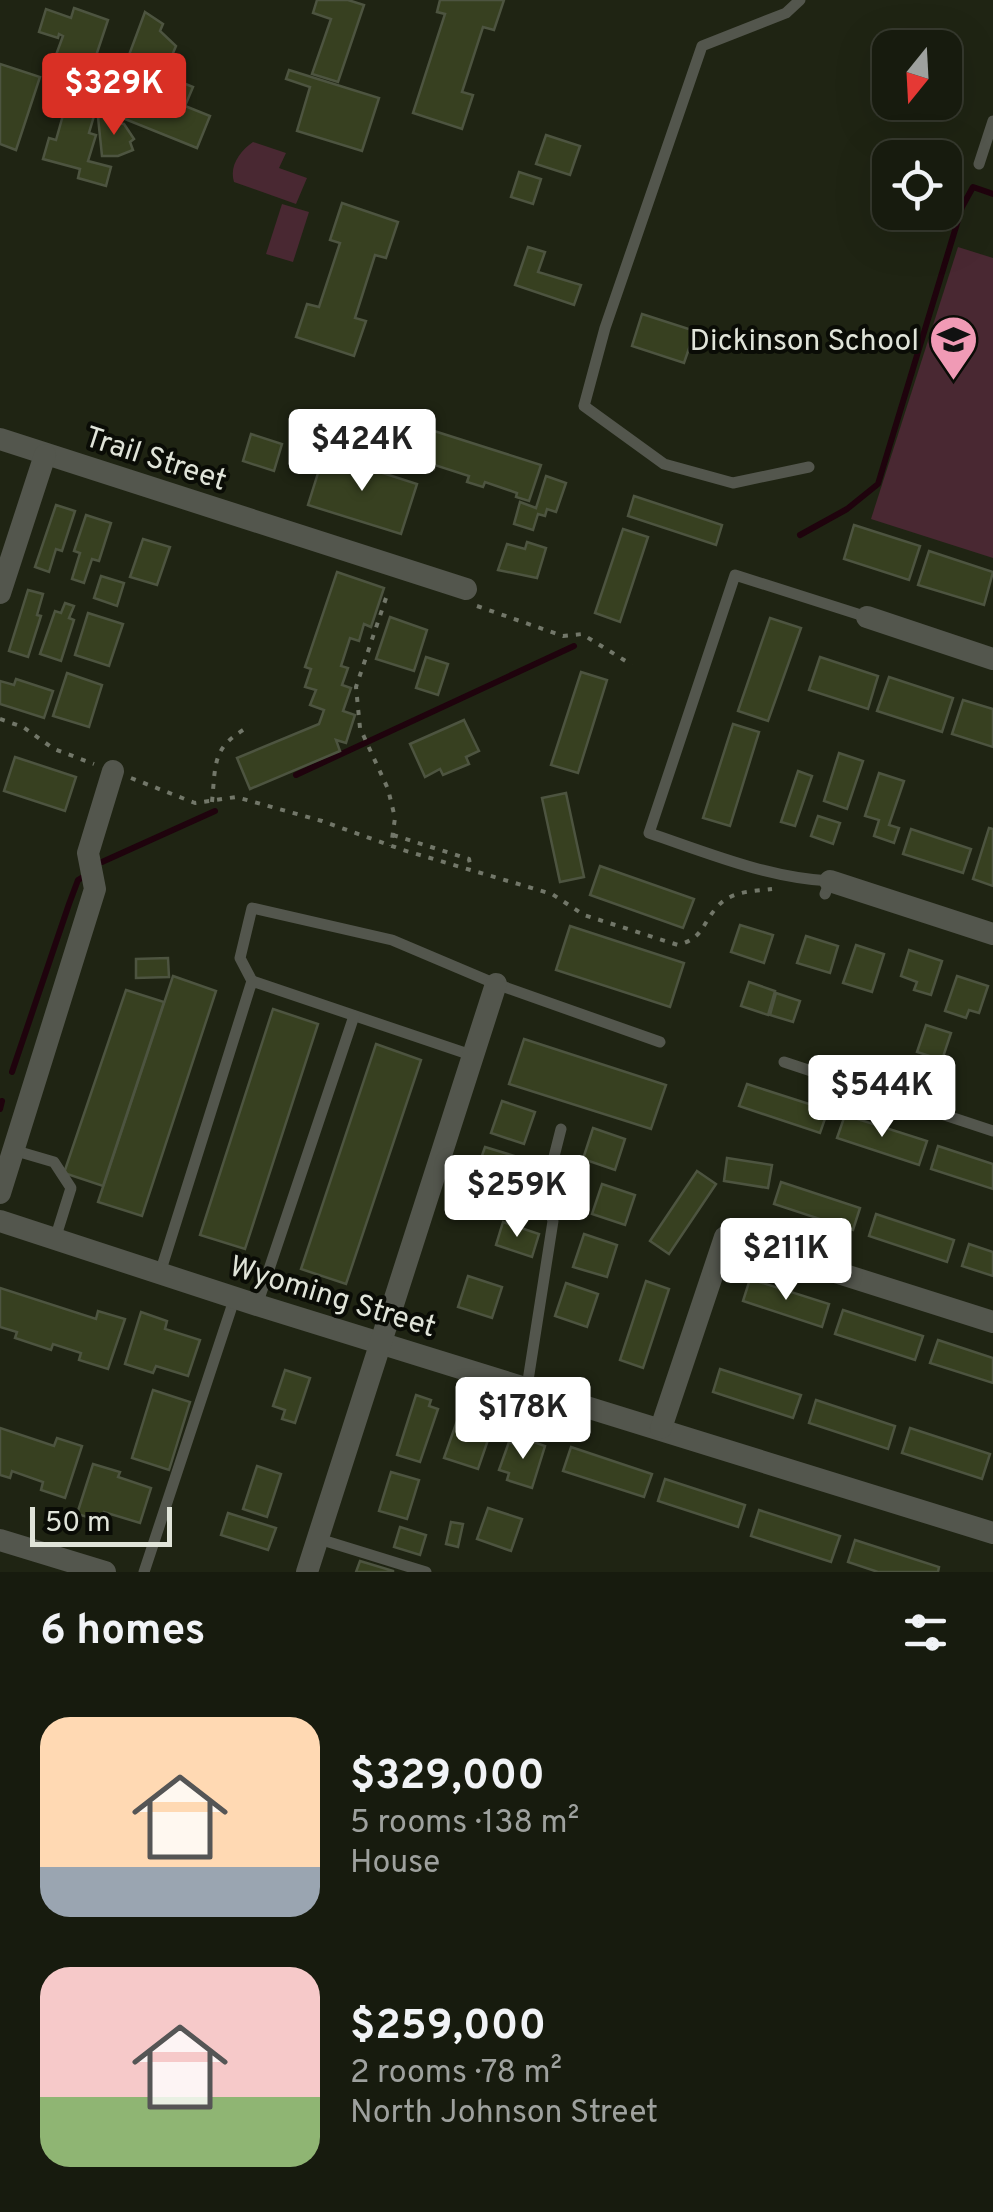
<!DOCTYPE html>
<meta charset="utf-8">
<style>
:root{--surface:#171b0e;--page:#24281c;--text:#f1f3f6;--muted:#9ea19e;--line:#36392e;--accent:#d93025}
body{margin:0;font-family:Overpass,sans-serif;background:var(--page);color:var(--text);height:100vh;display:flex;flex-direction:column;font-size:38px;white-space:nowrap}
*{box-sizing:border-box;margin:0}
p{font-size:32px;color:var(--muted)}
.icon{flex:none;width:55px;height:55px;fill:none;stroke:currentColor;stroke-width:2;stroke-linecap:round;stroke-linejoin:round}
.map{position:relative;height:1572px;overflow:hidden}
.side{display:flex;flex-direction:column;background:var(--surface);flex:1}
.side>*{flex:none}
.needle{width:65px;rotate:198deg}
.buttons{position:absolute;left:872px;top:30px;display:grid;gap:20px}
.buttons a{display:grid;place-items:center;width:90px;height:90px;border-radius:20px;background:var(--surface);box-shadow:0 10px 40px #0002,0 0 0 2px var(--line);font-size:50px}
.scale{position:absolute;left:30px;bottom:25px;width:142px;box-sizing:border-box;padding-left:10px;border:5px solid #e0e4d9;border-top:0;font-size:28px;line-height:35px;white-space:nowrap;color:#e0e4d9;-webkit-text-stroke:8px #0a0c06;paint-order:stroke}
.price{position:absolute;translate:-50% -85px;padding:0 22px;border-radius:10px;background:#fff;color:#222;font-size:32px;line-height:65px;filter:drop-shadow(0 2px 5px #0008)}
.price::after{content:'';position:absolute;left:50%;top:60px;width:30px;height:22px;margin-left:-15px;background:inherit;clip-path:polygon(0 0,100% 0,50% 100%)}
.price.on{background:var(--accent);color:#fff}
ul{padding:0;list-style:none}
li{display:flex;align-items:center;gap:30px;height:250px;padding:0 40px}
li span{display:grid;place-items:center;flex:none;width:280px;height:200px;border-radius:30px;color:#555}
li>.icon{margin-inline-start:auto}
span .icon{width:120px;height:120px;fill:#fffc;stroke-width:1}
li b{font-size:42px}
h2{display:flex;justify-content:space-between;align-items:center;height:120px;padding:0 40px;font-size:42px}
.map>svg:first-child{display:block}
.green{fill:#492832}
.lines{fill:none;stroke-linecap:round;stroke-linejoin:round}
.stream{stroke:#1f030d;stroke-width:6}
.building{fill:#374020;stroke:#4d5440;stroke-width:2.5}
.path{stroke:#727769;stroke-width:4;stroke-dasharray:5 8;stroke-linecap:butt}
.lane{stroke:#53564d;stroke-width:11}
.street{stroke:#53564d;stroke-width:22}
.labels{text-anchor:middle;stroke-width:8;stroke-linejoin:round;paint-order:stroke}
.poi-label{font-size:30px;fill:#e0e4d9;stroke:#0a0c06;text-anchor:end}
.street-label{font-size:30px;fill:#e0e4d9;stroke:#0a0c06}
</style>
<div class="map">
<svg width="993" height="1572" viewBox="0 0 993 1572">
<rect width="100%" height="100%" fill="#1f2413"/>
<g class="green">
<path d="M253 142 286 153 279 168 307 178 296 204 234 182C229 166 240 151 253 142Z"/>
<polygon points="282,204 309,212 293,262 266,254"/>
<polygon points="958,247 993,258 993,558 871,519"/>
</g>
<g class="lines">
<g class="stream">
<polyline points="800,535 847,509 878,484 962,207 973,187 993,194"/>
<polyline points="296,775 574,646"/>
<polyline points="102,862 215,811"/>
<polyline points="12,1072 69,904 78,880 83,877"/>
<polyline points="0,1109 2,1101"/>
</g>
</g>
<g class="building">
<polygon points="317,0 348,0 364,5 338,82 312,74 331,19 313,13"/>
<polygon points="440,0 504,0 494,30 483,27 462,92 473,95 462,129 413,113 445,14 437,12"/>
<polygon points="74,8 108,20 94,62 77,57 75,62 56,55 63,36 59,34 58,38 39,32 46,9 71,18"/>
<polygon points="145,12 163,24 160,31 176,46 165,72 138,62 129,55"/>
<polygon points="0,64 40,77 16,150 0,144"/>
<polygon points="146,68 193,87 185,106 210,116 197,148 125,119 129,109 116,104 129,70 142,75"/>
<polygon points="289,70 379,98 362,151 297,131 310,87 286,79"/>
<polygon points="67,101 96,109 89,133 96,135 88,161 111,167 106,186 78,178 80,169 43,159 49,138 56,140"/>
<polygon points="108,116 116,123 124,124 134,139 130,142 133,150 118,156 102,156 98,117"/>
<polygon points="546,135 580,146 570,175 536,164"/>
<polygon points="519,172 541,179 533,204 511,197"/>
<polygon points="342,203 398,222 386,258 375,255 355,318 366,321 354,356 296,337 307,304 319,307 340,243 330,240"/>
<polygon points="528,247 545,252 538,272 581,285 574,305 515,285"/>
<polygon points="642,314 695,331 684,363 632,346"/>
<polygon points="431,430 541,465 529,501 516,497 517,493 485,482 483,487 467,482 469,476 435,465 434,469 420,464"/>
<polygon points="251,434 282,444 274,471 243,461"/>
<polygon points="324,454 417,484 401,534 308,505"/>
<polygon points="546,476 566,483 556,512 547,509 545,516 538,514 533,530 514,524 520,502 536,508"/>
<polygon points="634,496 722,525 716,545 628,516"/>
<polygon points="56,505 75,511 62,551 56,549 49,572 35,567"/>
<polygon points="86,515 111,523 99,561 92,559 84,583 72,579 80,553 74,551"/>
<polygon points="854,525 920,546 909,580 844,559"/>
<polygon points="623,529 648,537 620,622 595,613"/>
<polygon points="143,539 170,547 157,585 130,577"/>
<polygon points="527,542 546,548 537,578 498,570 507,544 525,549"/>
<polygon points="929,551 993,572 984,605 918,585"/>
<polygon points="337,572 384,588 371,627 364,624 359,641 350,638 341,666 348,668 342,685 351,688 343,711 355,715 346,743 336,740 340,751 250,789 237,758 319,724 324,710 310,705 316,690 305,687 311,669 305,667"/>
<polygon points="101,576 124,583 117,606 94,598"/>
<polygon points="28,590 43,594 37,615 41,616 28,657 9,651"/>
<polygon points="65,603 74,606 69,618 74,620 61,661 40,654 55,611 61,613"/>
<polygon points="88,613 123,624 109,666 75,655"/>
<polygon points="390,617 427,630 414,671 376,659"/>
<polygon points="770,618 801,628 768,721 738,711"/>
<polygon points="426,657 448,664 438,695 416,688"/>
<polygon points="820,657 878,676 868,709 809,690"/>
<polygon points="581,672 607,680 578,773 551,765"/>
<polygon points="67,673 102,685 89,727 53,716"/>
<polygon points="889,677 953,698 942,732 877,711"/>
<polygon points="16,679 53,691 44,718 0,704 0,681 14,685"/>
<polygon points="963,700 993,709 993,747 952,734"/>
<polygon points="464,720 479,751 466,757 469,764 443,775 440,769 425,777 410,744"/>
<polygon points="733,724 759,732 730,826 703,818"/>
<polygon points="839,753 863,761 847,809 824,801"/>
<polygon points="15,757 76,777 65,811 4,791"/>
<polygon points="798,771 812,776 795,826 781,822"/>
<polygon points="879,773 904,781 889,825 899,828 894,843 874,836 879,820 865,816"/>
<polygon points="566,793 584,877 560,882 542,798"/>
<polygon points="818,816 840,823 833,844 811,836"/>
<polygon points="989,828 993,829 993,886 973,879"/>
<polygon points="911,829 971,849 963,873 903,854"/>
<polygon points="600,866 694,899 683,928 590,895"/>
<polygon points="740,925 773,935 764,963 731,952"/>
<polygon points="570,926 684,963 670,1007 556,970"/>
<polygon points="806,936 838,946 830,973 797,963"/>
<polygon points="856,945 884,954 872,992 843,983"/>
<polygon points="909,950 942,961 931,995 914,990 917,982 901,976"/>
<polygon points="168,958 169,977 136,978 136,959"/>
<polygon points="173,976 216,991 142,1216 98,1202"/>
<polygon points="957,976 988,986 979,1013 969,1010 966,1018 945,1011"/>
<polygon points="749,982 775,991 768,1015 741,1006"/>
<polygon points="126,990 164,1002 103,1186 64,1173"/>
<polygon points="776,993 800,1001 793,1022 770,1015"/>
<polygon points="273,1009 318,1024 245,1249 200,1235"/>
<polygon points="926,1025 951,1033 942,1060 917,1052"/>
<polygon points="524,1039 666,1085 651,1129 509,1084"/>
<polygon points="376,1044 421,1060 346,1284 301,1269"/>
<polygon points="747,1084 828,1110 820,1133 739,1106"/>
<polygon points="502,1101 535,1112 524,1144 491,1133"/>
<polygon points="845,1115 927,1141 919,1165 837,1138"/>
<polygon points="593,1128 625,1139 615,1170 583,1159"/>
<polygon points="938,1146 993,1164 993,1189 931,1169"/>
<polygon points="485,1147 518,1157 510,1183 476,1173"/>
<polygon points="727,1158 772,1165 768,1188 724,1181"/>
<polygon points="697,1171 716,1184 669,1254 650,1241"/>
<polygon points="781,1182 860,1208 853,1230 774,1204"/>
<polygon points="602,1184 635,1195 625,1225 592,1214"/>
<polygon points="876,1214 954,1240 947,1262 869,1236"/>
<polygon points="503,1222 539,1234 532,1257 496,1245"/>
<polygon points="584,1234 617,1245 607,1277 573,1267"/>
<polygon points="969,1244 993,1252 993,1276 962,1266"/>
<polygon points="468,1276 502,1287 492,1318 458,1307"/>
<polygon points="750,1279 829,1304 822,1327 743,1301"/>
<polygon points="646,1281 669,1289 643,1368 620,1360"/>
<polygon points="566,1283 598,1294 587,1327 555,1316"/>
<polygon points="0,1288 96,1319 98,1311 125,1319 108,1369 79,1360 81,1353 53,1344 51,1350 15,1338 17,1332 0,1327"/>
<polygon points="843,1310 923,1336 915,1360 835,1334"/>
<polygon points="141,1312 167,1321 165,1329 200,1340 188,1376 156,1366 153,1373 125,1364"/>
<polygon points="938,1340 993,1358 993,1383 930,1363"/>
<polygon points="720,1369 801,1395 793,1418 713,1392"/>
<polygon points="285,1370 310,1378 295,1423 282,1419 285,1410 273,1406"/>
<polygon points="153,1390 190,1402 169,1470 132,1458"/>
<polygon points="416,1395 431,1400 429,1406 438,1409 420,1462 397,1455"/>
<polygon points="816,1400 895,1426 888,1449 809,1423"/>
<polygon points="458,1418 481,1425 479,1431 490,1434 478,1469 444,1458"/>
<polygon points="0,1428 54,1446 57,1438 82,1446 65,1498 41,1490 43,1482 12,1471 10,1478 0,1475"/>
<polygon points="910,1428 990,1454 982,1479 902,1453"/>
<polygon points="522,1438 545,1446 532,1488 507,1480 509,1473 499,1470 509,1442 519,1446"/>
<polygon points="571,1447 652,1474 644,1497 563,1471"/>
<polygon points="93,1464 120,1472 118,1477 151,1488 140,1523 104,1512 101,1521 77,1514"/>
<polygon points="257,1466 281,1474 267,1517 243,1509"/>
<polygon points="391,1472 419,1480 407,1519 379,1511"/>
<polygon points="665,1479 745,1505 738,1527 658,1501"/>
<polygon points="488,1508 522,1519 511,1551 477,1539"/>
<polygon points="759,1510 840,1536 831,1562 751,1536"/>
<polygon points="228,1513 276,1528 268,1550 221,1535"/>
<polygon points="451,1522 463,1524 458,1547 446,1544"/>
<polygon points="400,1527 426,1535 420,1555 394,1547"/>
<polygon points="855,1540 939,1567 938,1572 878,1572 848,1562"/>
<polygon points="360,1561 393,1571 393,1572 356,1572"/>
</g>
<g class="lines">
<g class="path">
<polyline points="386,598 356,687 360,728 388,789 395,818 391,846"/>
<polyline points="477,606 563,636 582,634 632,665"/>
<polyline points="0,719 23,727 54,749 94,764"/>
<path d="M131 778 195 803 236 797 322 821 403 850 552 894 584 915 678 945C704 938 702 923 718 906 731 891 754 891 772 889"/>
<path d="M212 802C216 761 212 747 250 726"/>
<polyline points="393,835 469,859 471,869"/>
</g>
<g class="lane">
<polyline points="800,0 786,13 702,46 605,328 584,406 664,464 733,483 809,467"/>
<polyline points="979,164 993,121"/>
<path d="M825 894 830 881C768 878 708 853 649 833L735 575 867 617"/>
<polyline points="252,981 240,958 252,908 392,940 496,984 660,1042"/>
<polyline points="784,1062 993,1131"/>
<polyline points="13,1150 54,1162 71,1188 55,1239"/>
<polyline points="160,1273 252,981 474,1056"/>
<polyline points="257,1305 354,1016"/>
<polyline points="527,1387 553,1221 544,1196 561,1129"/>
<polyline points="319,1539 426,1572"/>
<polyline points="144,1572 235,1297"/>
</g>
<g class="street">
<polyline points="0,439 466,589"/>
<polyline points="0,593 45,455"/>
<polyline points="867,617 993,659"/>
<polyline points="830,881 993,934"/>
<polyline points="0,1193 95,889 88,853 113,771"/>
<polyline points="0,1221 257,1305 993,1533"/>
<polyline points="661,1428 725,1237 993,1322"/>
<polyline points="0,1540 105,1572"/>
<polyline points="307,1572 496,984"/>
</g>
</g>
<defs>
<symbol id="school-pin" viewBox="-11 -11 22 30"><path d="M0 17L-7.5 6A9.5 9.5 0 1 1 7.5 6Z" fill="#f09ab5" stroke="#0a0c06"/><path d="M0-5L7-2L0 1L-7-2ZM-4 1L0 2.5L4 1V4Q0 6-4 4Z" fill="#111"/></symbol>
</defs>
<g fill-rule="evenodd">
<use href="#school-pin" x="926" y="312" width="55" height="75"/>
</g>
<g class="labels">
<g class="poi-label">
<text x="919" y="350">Dickinson School</text>
</g>
<g class="street-label">
<text transform="translate(156 458) rotate(18)" y="10">Trail Street</text>
<text transform="translate(333 1296) rotate(17)" y="10">Wyoming Street</text>
</g>
</g>
</svg>
<div class="buttons">
<a><svg class="needle" viewBox="-14 -14 28 28"><path d="M0-13l5 13h-10z" fill="#e53935"/><path d="M0 13l5-13h-10z" fill="#9ea19e"/></svg></a>
<a><svg class="icon" aria-label="locate" viewBox="0 0 24 24"><circle cx="12" cy="12" r="6"/><path d="M12 2v4M12 18v4M2 12h4M18 12h4"/></svg></a>
</div>
<div class="scale">50 m</div>
<b class="price on" style="left:114px;top:138px">$329K</b>
<b class="price" style="left:362px;top:494px">$424K</b>
<b class="price" style="left:882px;top:1140px">$544K</b>
<b class="price" style="left:517px;top:1240px">$259K</b>
<b class="price" style="left:786px;top:1303px">$211K</b>
<b class="price" style="left:523px;top:1462px">$178K</b>
</div>
<section class="side">
<h2>6 homes<svg class="icon" aria-label="filters" viewBox="0 0 24 24"><path d="M4 7h16M4 17h16"/><circle cx="9" cy="7" r="2"/><circle cx="15" cy="17" r="2"/></svg></h2>
<ul>
<li><span style="background:linear-gradient(#ffd9b3 75%,#9aa5b1 0)"><svg class="icon" aria-label="home" viewBox="0 0 24 24"><path d="M3 11l9-7 9 7M6 9v11h12V9"/></svg></span><div><b>$329,000</b><p>5 rooms · 138 m²</p><p>House</p></div></li>
<li><span style="background:linear-gradient(#f6c9c9 65%,#8fb573 0)"><svg class="icon" aria-label="home" viewBox="0 0 24 24"><path d="M3 11l9-7 9 7M6 9v11h12V9"/></svg></span><div><b>$259,000</b><p>2 rooms · 78 m²</p><p>North Johnson Street</p></div></li>
</ul>
</section>
